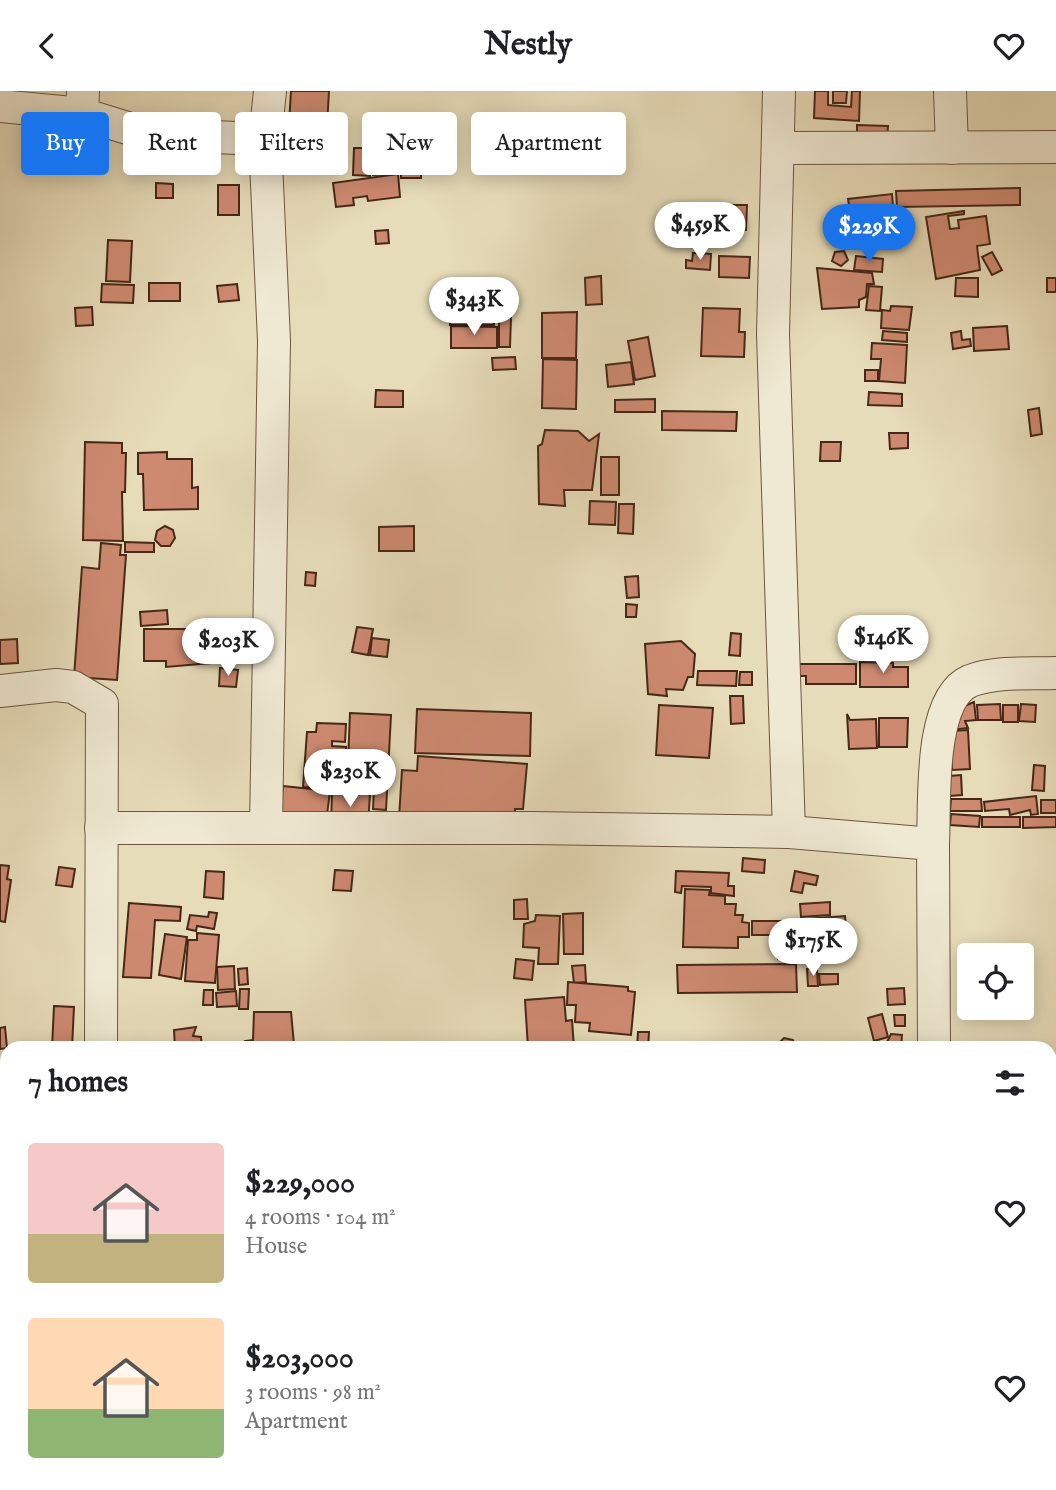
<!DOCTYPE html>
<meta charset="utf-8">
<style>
:root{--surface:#fff;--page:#f6f6f6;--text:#202124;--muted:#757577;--accent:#1a73e8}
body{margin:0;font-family:"IM FELL English",serif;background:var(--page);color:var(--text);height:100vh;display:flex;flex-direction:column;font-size:26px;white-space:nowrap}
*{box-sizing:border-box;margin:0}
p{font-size:23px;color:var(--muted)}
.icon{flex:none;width:38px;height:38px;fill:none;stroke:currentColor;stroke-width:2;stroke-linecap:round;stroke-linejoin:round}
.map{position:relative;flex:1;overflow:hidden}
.sheet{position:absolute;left:0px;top:950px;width:1057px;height:450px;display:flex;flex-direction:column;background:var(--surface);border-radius:21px 21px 0 0;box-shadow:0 4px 18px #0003}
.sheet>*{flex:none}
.banner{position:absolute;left:21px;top:21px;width:700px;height:63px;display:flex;gap:14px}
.buttons{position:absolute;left:957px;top:852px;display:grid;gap:14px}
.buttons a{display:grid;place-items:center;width:77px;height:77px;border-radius:7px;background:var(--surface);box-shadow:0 4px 18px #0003;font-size:35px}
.price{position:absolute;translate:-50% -60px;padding:0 16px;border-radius:24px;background:#fff;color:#222;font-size:23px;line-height:46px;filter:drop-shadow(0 2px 4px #0008)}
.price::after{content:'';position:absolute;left:50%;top:42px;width:21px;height:16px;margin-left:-10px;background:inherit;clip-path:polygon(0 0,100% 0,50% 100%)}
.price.active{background:var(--accent);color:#fff}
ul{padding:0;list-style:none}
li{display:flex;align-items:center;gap:21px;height:175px;padding:0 28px}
li span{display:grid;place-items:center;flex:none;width:196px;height:140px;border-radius:7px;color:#555}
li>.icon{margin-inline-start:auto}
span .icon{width:84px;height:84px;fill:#fffc;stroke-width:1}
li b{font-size:30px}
h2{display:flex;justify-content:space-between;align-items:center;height:84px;padding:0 28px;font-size:30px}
.pill{padding:0 24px;border-radius:7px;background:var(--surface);box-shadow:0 4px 18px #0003;font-size:24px;line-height:63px}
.pill.active{background:var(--accent);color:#fff}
header{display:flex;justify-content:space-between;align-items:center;height:91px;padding:0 28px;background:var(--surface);font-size:32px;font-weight:700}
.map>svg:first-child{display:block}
.building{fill:#ce8a71;stroke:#462816;stroke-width:2}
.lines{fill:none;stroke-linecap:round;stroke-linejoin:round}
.minor-casing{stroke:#6e553f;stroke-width:34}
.minor{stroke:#efe8d2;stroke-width:32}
</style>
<header><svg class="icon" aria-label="back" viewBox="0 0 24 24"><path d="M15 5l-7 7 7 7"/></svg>Nestly<svg class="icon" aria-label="heart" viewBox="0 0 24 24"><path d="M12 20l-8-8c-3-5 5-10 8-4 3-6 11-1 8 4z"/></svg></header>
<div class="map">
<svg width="1056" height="1399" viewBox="0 0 1056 1399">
<rect width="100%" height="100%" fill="#e7dcb9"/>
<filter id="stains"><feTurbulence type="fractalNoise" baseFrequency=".00286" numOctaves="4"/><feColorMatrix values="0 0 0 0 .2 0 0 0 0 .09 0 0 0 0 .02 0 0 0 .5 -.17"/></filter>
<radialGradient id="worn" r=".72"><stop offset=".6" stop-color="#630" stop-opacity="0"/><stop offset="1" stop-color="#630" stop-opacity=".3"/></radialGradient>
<g class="building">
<polygon points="291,0 329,0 327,35 289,33"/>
<polygon points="815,0 828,0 828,14 851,16 852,0 860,0 859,30 814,27"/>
<polygon points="833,0 847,0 846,12 833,12"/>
<polygon points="857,34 888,35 887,52 857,51"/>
<rect x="401" y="53" width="20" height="34"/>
<polygon points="354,57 372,57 370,85 353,84"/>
<polygon points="373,69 396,69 396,83 373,84"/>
<polygon points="398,83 400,106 368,110 367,105 353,107 354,114 336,116 333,92"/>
<polygon points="156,92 173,93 173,107 156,107"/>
<rect x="218" y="94" width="21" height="30"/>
<polygon points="1020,97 1020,114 897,116 896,100"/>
<polygon points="892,103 893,116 850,121 848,108"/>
<polygon points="718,114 747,114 746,139 717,138"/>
<polygon points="964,120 964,123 948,125 950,138 959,137 958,129 986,125 990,153 977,155 980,179 936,188 926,126"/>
<polygon points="388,139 389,152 376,153 375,140"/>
<polygon points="108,149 132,150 130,191 106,190"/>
<polygon points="844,160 848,169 841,175 832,170 835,161"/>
<polygon points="992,161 1002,179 992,184 982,166"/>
<polygon points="693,162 711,163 710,179 686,177 686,169 692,170"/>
<polygon points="719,165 750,166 749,187 719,186"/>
<polygon points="856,165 883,168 882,181 854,179"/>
<polygon points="817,177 872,182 874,193 867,193 866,206 859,209 859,216 822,218"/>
<polygon points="601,185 602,213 586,214 585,187"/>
<polygon points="956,187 978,187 978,206 955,205"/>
<rect x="1047" y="187" width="9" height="14"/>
<rect x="149" y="192" width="31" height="18"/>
<polygon points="102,193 134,194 133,212 101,211"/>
<polygon points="237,193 239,209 219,211 217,195"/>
<polygon points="869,195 882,196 880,220 866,219"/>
<polygon points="470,202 495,203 494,234 450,234 450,211 469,211"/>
<polygon points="891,215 912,216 909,239 881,237 882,219 890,220"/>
<polygon points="92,216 93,234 76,235 75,217"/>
<polygon points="703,217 740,218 739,241 745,241 744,266 701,265"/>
<polygon points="577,221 576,267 542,267 542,222"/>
<polygon points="499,226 511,226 510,256 499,256"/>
<polygon points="451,235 497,236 497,257 451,257"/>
<polygon points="1007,235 1009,258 974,260 973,237"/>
<polygon points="883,240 907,242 907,251 882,249"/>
<polygon points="961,240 962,249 970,248 971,255 953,258 951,242"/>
<polygon points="648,246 655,285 635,289 628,250"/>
<polygon points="872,252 907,254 905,292 879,290 881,268 871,268"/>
<polygon points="515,266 516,278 493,279 492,267"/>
<polygon points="543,268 577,269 576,318 542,317"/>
<polygon points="631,271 634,293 608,296 606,274"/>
<rect x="865" y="279" width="13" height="11"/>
<polygon points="376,299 403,300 403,316 375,316"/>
<polygon points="869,301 902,303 902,315 868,314"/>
<polygon points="655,308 655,321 615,321 615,309"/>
<polygon points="1039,317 1042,343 1031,345 1028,319"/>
<polygon points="662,320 737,321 736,340 662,339"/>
<polygon points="545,339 578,340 589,350 599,343 592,399 564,399 565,415 539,413 538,355 542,353"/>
<polygon points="889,342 908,342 908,357 890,358"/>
<polygon points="85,351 122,352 122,362 126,362 125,401 122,401 123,450 83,449"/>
<polygon points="821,351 841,351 840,370 820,370"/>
<polygon points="167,361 167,368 192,368 192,397 198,396 198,418 144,419 143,383 138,383 138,362"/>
<rect x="601" y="366" width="18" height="38"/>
<polygon points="590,410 616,411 615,434 589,433"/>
<polygon points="619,413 634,413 633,443 618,442"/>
<polygon points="165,435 173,439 175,447 170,455 161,455 155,449 157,440"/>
<polygon points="414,435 414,460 379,460 379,436"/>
<polygon points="125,451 154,452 154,461 125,461"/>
<polygon points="101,452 121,454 120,464 126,464 117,589 74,586 82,476 99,478"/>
<polygon points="306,481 316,482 315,495 305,494"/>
<polygon points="638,485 639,506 627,507 625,486"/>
<polygon points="626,513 637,514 636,526 626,526"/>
<polygon points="167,519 168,533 141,535 140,521"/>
<polygon points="357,536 373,538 368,564 352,561"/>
<polygon points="144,538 190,538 190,548 211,548 211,572 166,576 166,570 144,570"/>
<polygon points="731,542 741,543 740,565 729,564"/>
<polygon points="372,547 389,549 387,566 370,564"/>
<polygon points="17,548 18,572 0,573 0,549"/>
<polygon points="681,550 695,563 693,586 688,586 683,599 666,598 667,605 648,603 645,553"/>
<polygon points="860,571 893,572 893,576 908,576 908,596 860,596"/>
<polygon points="790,573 856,573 856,593 806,593 806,585 790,585"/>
<polygon points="220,577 238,579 236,596 219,595"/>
<polygon points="698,580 737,580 736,595 697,594"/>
<polygon points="740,581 752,581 752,594 739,594"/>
<polygon points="730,605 743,605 744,632 731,633"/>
<polygon points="974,611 976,629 965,630 968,637 950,639 950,621"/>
<polygon points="1000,613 1001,629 978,629 977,614"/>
<polygon points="1021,613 1036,614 1035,631 1019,630"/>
<polygon points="659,614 713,617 709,667 656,664"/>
<rect x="1003" y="614" width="15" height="17"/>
<polygon points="417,618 531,622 530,665 415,662"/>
<polygon points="350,622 391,624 386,719 373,718 374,698 347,696"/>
<polygon points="847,623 850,629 876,628 877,657 849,658"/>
<polygon points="879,627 908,627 907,656 879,656"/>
<polygon points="317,632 346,633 345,651 332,650 332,655 346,656 344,689 330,688 329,697 303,696 307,641 316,641"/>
<polygon points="968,639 970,678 952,679 950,640"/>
<polygon points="418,665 527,673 523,718 515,718 514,735 399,727 402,679 417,680"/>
<polygon points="1034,674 1045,675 1044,700 1032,699"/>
<polygon points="961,684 962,704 950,705 949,685"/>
<polygon points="283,695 330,700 326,732 279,726"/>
<polygon points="332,701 370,703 368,735 331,734"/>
<polygon points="1036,705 1038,723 1031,724 1030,719 1010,724 1009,718 985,720 984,711"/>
<polygon points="951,708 981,708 982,720 950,720"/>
<rect x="1041" y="709" width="15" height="13"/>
<polygon points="951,723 980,725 979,736 950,734"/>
<rect x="982" y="726" width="38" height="10"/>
<polygon points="1023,726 1056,726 1056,736 1023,737"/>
<polygon points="743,767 765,769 764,782 742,780"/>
<polygon points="0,774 9,775 7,788 11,789 5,831 0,830"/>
<polygon points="59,776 75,778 72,796 56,794"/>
<polygon points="335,779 353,780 351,800 333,799"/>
<polygon points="206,780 224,781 223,808 204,806"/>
<polygon points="676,780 729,782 728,795 734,795 734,805 711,802 711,796 682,795 681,802 675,801"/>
<polygon points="795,780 818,785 816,794 804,792 802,802 791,800"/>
<polygon points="685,798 710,799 709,804 725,805 725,813 736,813 735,824 743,824 742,831 749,832 749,846 738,846 738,857 683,856"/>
<polygon points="527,808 528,828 514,828 514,809"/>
<polygon points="830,811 830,824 801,826 800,813"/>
<polygon points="129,812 181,816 180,830 155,829 151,887 123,886"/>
<polygon points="209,821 217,822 214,838 197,835 196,840 187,838 190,824 208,826"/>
<polygon points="583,822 583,863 564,863 563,823"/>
<polygon points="536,824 560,825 558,873 538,873 539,857 523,856 524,833 535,830"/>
<polygon points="845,825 847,850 830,852 831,865 798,868 795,829"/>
<polygon points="752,830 791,830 790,868 778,868 779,844 752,844"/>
<polygon points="197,842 219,844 215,892 185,890 188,849 197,849"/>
<polygon points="165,843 187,846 181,888 159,884"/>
<polygon points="516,868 534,870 532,889 514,887"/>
<polygon points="796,873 797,901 678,902 677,874"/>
<polygon points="585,874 586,891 574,892 572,875"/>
<polygon points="234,875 235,898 218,899 217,876"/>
<polygon points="247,877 248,893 239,894 238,878"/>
<polygon points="807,878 817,878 818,895 808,895"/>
<polygon points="819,883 838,883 838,893 820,894"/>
<polygon points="568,891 628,896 628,900 635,901 631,944 589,940 590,932 575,931 576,914 567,914"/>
<polygon points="904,897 905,913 888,914 887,898"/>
<polygon points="240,898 249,898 248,918 239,918"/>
<polygon points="204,899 213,899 213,914 203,914"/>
<polygon points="236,900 237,915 217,916 216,902"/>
<polygon points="564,906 566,930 572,929 574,957 528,957 525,909"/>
<polygon points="54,915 74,916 72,957 52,957"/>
<polygon points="254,921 291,921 294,953 304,953 305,957 246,957 245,950 253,949"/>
<polygon points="882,923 888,946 874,950 868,927"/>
<polygon points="894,924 905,924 905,935 895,935"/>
<polygon points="5,936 7,957 0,958 0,937"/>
<polygon points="196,936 193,945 201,946 202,957 175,957 174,939"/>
<polygon points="638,941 649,941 648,957 637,957"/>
<polygon points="891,943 902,944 901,957 884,957"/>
<polygon points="784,947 793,949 795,957 779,957 778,953"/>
<polygon points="0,1012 7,1013 7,1072 0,1072"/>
<polygon points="0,1078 7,1078 7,1101 0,1103"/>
<polygon points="5,1227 7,1227 7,1287 0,1272 0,1239 4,1239"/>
<polygon points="1050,1249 1056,1249 1056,1293 1050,1294"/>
<rect x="282" y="1393" width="24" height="6"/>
<rect x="563" y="1393" width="58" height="6"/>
<polygon points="627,1393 700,1393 699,1399 627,1399"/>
<polygon points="873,1393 942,1393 942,1395 925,1399 874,1399"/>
</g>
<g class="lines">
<defs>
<g id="minor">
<polyline points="83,0 82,23 137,40 163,44 265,48 270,0"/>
<polyline points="779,0 773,243 789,741"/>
<polyline points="950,0 952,57"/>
<polyline points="0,15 82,23"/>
<polyline points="265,48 274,250 266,737"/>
<polyline points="779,57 1056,56"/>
<polyline points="0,600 56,594 73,596 102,613 101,957"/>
<polyline points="101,737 532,737 789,741 933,753 934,957"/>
<path d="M933 753C935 714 928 608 970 590 996 580 1029 583 1056 582"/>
<polyline points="789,1393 790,1399"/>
<polyline points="263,1399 263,1393"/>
</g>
</defs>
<use href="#minor" class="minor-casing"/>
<use href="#minor" class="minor"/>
</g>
<rect width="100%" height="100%" filter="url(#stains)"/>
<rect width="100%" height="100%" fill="url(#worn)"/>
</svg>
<div class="buttons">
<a><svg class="icon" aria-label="locate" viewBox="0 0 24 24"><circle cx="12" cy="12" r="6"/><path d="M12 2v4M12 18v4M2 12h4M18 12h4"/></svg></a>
</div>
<b class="price" style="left:700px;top:171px">$459K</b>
<b class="price active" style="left:869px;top:173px">$229K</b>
<b class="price" style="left:474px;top:246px">$343K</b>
<b class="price" style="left:883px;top:584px">$146K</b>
<b class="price" style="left:228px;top:587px">$203K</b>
<b class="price" style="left:350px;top:718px">$230K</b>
<b class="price" style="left:813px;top:887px">$175K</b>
<div class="banner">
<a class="pill active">Buy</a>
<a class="pill">Rent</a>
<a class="pill">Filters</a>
<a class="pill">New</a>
<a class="pill">Apartment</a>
</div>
<section class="sheet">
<h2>7 homes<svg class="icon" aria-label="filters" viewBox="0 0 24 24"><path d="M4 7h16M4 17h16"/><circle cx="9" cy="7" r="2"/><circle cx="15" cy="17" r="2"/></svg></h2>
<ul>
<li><span style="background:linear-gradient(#f6c9c9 65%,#c2b280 0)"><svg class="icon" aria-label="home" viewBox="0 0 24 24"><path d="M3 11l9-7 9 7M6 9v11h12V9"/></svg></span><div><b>$229,000</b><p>4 rooms · 104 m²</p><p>House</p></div><svg class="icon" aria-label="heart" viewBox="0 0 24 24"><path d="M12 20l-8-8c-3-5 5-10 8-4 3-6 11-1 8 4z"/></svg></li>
<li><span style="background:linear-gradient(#ffd9b3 65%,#8fb573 0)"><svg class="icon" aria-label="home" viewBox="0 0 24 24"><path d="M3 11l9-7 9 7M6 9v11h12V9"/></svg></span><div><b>$203,000</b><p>3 rooms · 98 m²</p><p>Apartment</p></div><svg class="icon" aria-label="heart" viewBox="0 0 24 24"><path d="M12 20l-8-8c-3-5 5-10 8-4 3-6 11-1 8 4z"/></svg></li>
</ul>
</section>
</div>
